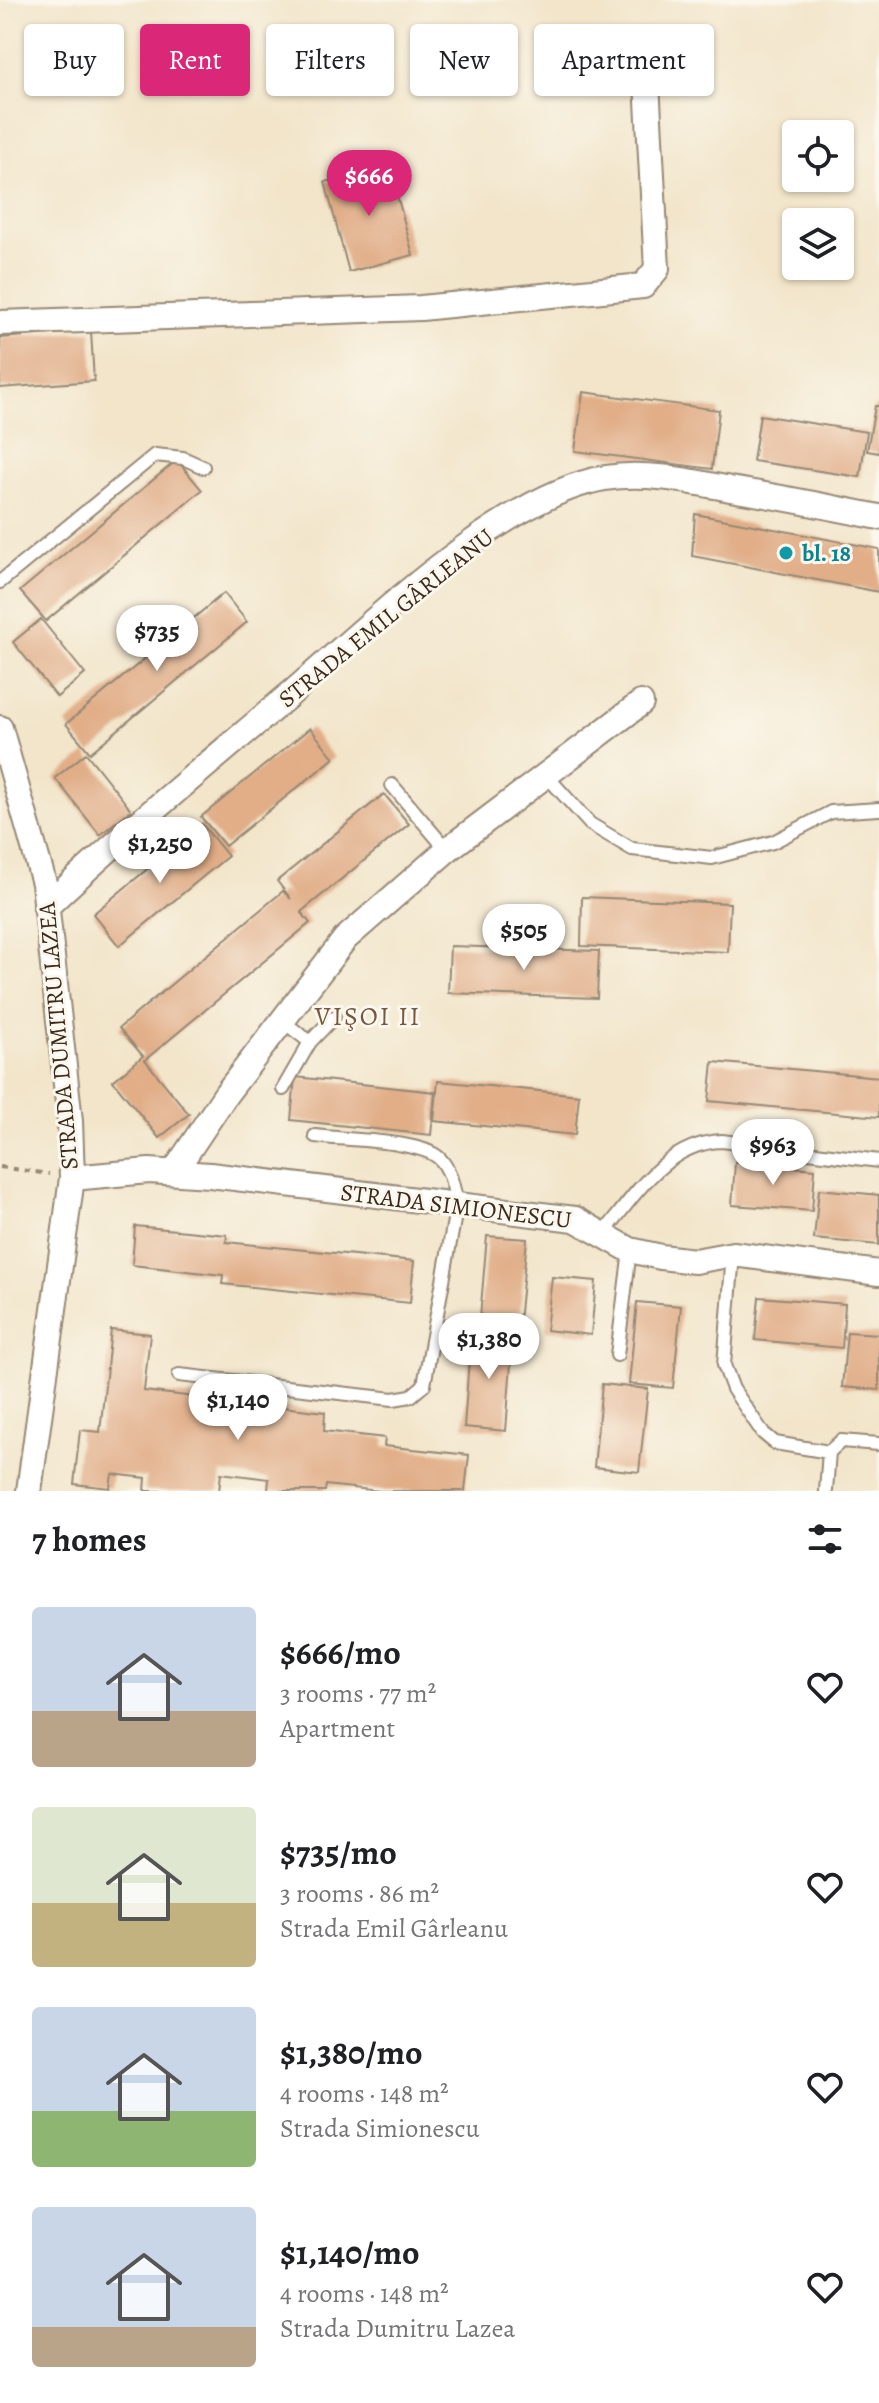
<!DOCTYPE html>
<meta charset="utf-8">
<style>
:root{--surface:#fff;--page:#f6f6f6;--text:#202124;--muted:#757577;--accent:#db2777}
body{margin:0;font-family:Alegreya,serif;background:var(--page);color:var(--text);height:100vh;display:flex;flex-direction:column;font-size:30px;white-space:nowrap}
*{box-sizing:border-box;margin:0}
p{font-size:26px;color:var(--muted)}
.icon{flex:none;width:44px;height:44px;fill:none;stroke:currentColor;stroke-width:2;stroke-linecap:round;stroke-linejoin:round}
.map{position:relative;height:1491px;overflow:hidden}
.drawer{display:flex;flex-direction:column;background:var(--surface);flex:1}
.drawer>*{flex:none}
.guide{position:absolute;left:24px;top:24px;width:832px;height:72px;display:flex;gap:16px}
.tools{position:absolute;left:782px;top:120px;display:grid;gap:16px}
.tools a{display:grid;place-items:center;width:72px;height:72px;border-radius:8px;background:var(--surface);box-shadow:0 2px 6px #0004;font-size:40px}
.price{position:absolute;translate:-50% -68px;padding:0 18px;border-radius:28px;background:#fff;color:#222;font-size:26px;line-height:52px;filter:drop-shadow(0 2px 4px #0008)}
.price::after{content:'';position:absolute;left:50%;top:48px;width:24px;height:18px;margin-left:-12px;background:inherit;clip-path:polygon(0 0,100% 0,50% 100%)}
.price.selected{background:var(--accent);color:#fff}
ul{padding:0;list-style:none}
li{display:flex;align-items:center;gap:24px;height:200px;padding:0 32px}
li span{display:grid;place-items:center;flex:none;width:224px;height:160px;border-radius:8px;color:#555}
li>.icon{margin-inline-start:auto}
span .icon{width:96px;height:96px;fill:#fffc;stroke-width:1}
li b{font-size:34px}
h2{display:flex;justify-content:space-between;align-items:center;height:96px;padding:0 32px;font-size:34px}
.pill{padding:0 28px;border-radius:8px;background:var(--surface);box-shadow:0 2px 6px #0004;font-size:28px;line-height:72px}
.pill.selected{background:var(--accent);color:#fff}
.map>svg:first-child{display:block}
.building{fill:#e1ae88}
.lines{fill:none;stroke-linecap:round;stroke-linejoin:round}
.lane-casing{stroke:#968874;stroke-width:16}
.street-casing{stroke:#968874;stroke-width:28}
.path{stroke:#968874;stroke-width:4;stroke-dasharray:6 6;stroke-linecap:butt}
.lane{stroke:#fff;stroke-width:12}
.street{stroke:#fff;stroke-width:24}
.culture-dot{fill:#0f9aa8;stroke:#fbf7ec;stroke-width:3}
.labels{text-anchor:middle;stroke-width:6;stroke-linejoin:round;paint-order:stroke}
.culture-label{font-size:24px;font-weight:bold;fill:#0d838f;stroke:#fbf7ec;text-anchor:start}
.street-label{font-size:24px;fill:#3b2a1e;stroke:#fbf7ec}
.neighbourhood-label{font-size:26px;letter-spacing:2px;fill:#755843;stroke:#fbf7ec}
</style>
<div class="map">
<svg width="879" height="1491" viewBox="0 0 879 1491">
<rect width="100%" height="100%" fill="#fbf7ec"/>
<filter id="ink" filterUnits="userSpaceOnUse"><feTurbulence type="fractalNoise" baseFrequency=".0125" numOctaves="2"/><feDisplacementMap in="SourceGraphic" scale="16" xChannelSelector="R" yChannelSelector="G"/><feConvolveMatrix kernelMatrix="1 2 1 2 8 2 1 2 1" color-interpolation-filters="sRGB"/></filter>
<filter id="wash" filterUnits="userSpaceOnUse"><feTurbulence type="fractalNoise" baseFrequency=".006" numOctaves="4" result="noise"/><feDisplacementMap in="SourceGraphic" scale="32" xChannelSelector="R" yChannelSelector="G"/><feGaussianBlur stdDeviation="1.8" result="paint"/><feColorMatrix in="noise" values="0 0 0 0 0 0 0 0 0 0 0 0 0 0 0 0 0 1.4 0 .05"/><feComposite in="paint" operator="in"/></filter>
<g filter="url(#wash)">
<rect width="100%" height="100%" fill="#f2e5ca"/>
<g id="blocks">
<g class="building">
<polygon points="389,165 413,255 349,272 325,182"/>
<polygon points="91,331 94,381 0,388 0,338"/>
<polygon points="583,392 719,410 712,469 575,451"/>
<polygon points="875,406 879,406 879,453 867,451"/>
<polygon points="760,415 867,432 860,477 753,461"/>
<polygon points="177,460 202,490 46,621 20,591"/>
<polygon points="695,514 879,549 879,592 692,556"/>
<polygon points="224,593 247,622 90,753 66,724"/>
<polygon points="41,619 85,674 57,697 13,642"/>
<polygon points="310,728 334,758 225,846 201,817"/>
<polygon points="86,753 131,810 100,835 55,778"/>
<polygon points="384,794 409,824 301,912 310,923 145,1060 189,1114 159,1138 113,1081 143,1056 119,1028 283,891 291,899 277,881"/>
<polygon points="202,824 228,856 119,946 93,914"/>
<polygon points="582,897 730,903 728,952 581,946"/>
<polygon points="450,946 599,951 597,998 448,993"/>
<polygon points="713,1062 879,1077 879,1117 709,1101"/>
<polygon points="295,1077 435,1092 431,1135 291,1120"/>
<polygon points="438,1081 579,1095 575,1135 434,1121"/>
<polygon points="735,1162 815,1169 812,1211 732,1205"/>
<polygon points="819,1189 879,1195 879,1245 814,1239"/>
<polygon points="135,1226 227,1235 226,1242 414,1261 410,1303 222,1284 223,1275 132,1265"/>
<polygon points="487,1236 527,1239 518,1333 479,1329"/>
<polygon points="552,1277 596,1281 591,1335 546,1330"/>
<polygon points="759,1297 845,1304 842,1348 755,1340"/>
<polygon points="637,1302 681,1306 673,1388 629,1384"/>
<polygon points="111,1330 150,1334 144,1391 325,1412 324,1431 385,1438 384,1446 469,1455 465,1491 380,1491 326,1485 325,1491 268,1491 269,1479 221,1473 219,1491 145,1491 146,1478 112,1474 110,1488 74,1484 80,1430 100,1432"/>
<polygon points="471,1332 513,1335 506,1431 464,1427"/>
<polygon points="847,1332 879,1334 879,1390 842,1387"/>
<polygon points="602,1384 648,1389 639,1472 594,1467"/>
</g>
</g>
</g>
<g filter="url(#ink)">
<use href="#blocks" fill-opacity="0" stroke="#968874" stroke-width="2"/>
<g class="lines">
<defs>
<g id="lane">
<polyline points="0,582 155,455 183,458 203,467"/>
<polyline points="546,775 590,824 632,849 712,858 773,842 831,812 879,809"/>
<polyline points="392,785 447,850"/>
<polyline points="281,1020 310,1042"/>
<polyline points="283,1089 310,1042 334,1017"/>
<path d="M604 1233C636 1193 667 1143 722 1141L879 1161"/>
<polyline points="733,1254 724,1365 733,1389 763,1433 775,1443 829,1452 826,1491"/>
<polyline points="617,1355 630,1250"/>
<path d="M179 1375 393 1399 411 1396 424 1385 457 1204C454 1190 451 1169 439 1158 420 1140 343 1140 315 1136"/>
<polyline points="829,1452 841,1441 879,1444"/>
</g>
<g id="street">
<polyline points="0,323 421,308 643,286 657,269 646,63"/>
<polyline points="0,728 44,883 70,1121 72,1178 29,1491"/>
<path d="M46 907C124 833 207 765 288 696 369 627 500 496 605 478 646 471 689 481 730 489 780 497 830 507 879 517"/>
<polyline points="174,1172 226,1094 345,939 447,850 641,703"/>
<polyline points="72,1178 149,1171 210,1175 575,1219 630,1250 661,1257 695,1261 733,1254 879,1273"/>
</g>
</defs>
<use href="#lane" class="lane-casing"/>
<use href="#street" class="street-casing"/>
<polyline class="path" points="0,1167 49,1174"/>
<use href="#lane" class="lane"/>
<use href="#street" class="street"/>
</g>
</g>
<circle class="culture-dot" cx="786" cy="553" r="8"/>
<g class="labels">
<g class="culture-label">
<text x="802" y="561">bl. 18</text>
</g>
<g class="street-label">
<text transform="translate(386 618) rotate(-39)" y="8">STRADA EMIL GÂRLEANU</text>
<text transform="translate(58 1036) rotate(-95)" y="8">STRADA DUMITRU LAZEA</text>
<text transform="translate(456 1206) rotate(7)" y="8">STRADA SIMIONESCU</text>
</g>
<g class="neighbourhood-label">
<text x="368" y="1025">VIŞOI II</text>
</g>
</g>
</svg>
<div class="tools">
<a><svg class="icon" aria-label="locate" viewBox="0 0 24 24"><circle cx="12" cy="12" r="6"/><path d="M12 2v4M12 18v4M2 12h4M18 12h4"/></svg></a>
<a><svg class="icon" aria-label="layers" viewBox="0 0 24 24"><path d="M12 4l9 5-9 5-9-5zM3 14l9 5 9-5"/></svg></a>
</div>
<b class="price selected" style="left:369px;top:218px">$666</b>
<b class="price" style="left:157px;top:673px">$735</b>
<b class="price" style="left:160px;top:885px">$1,250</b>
<b class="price" style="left:524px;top:972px">$505</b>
<b class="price" style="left:773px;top:1187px">$963</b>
<b class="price" style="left:489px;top:1381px">$1,380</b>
<b class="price" style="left:238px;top:1442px">$1,140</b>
<div class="guide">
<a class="pill">Buy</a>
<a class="pill selected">Rent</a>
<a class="pill">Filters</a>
<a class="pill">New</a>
<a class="pill">Apartment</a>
</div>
</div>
<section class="drawer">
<h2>7 homes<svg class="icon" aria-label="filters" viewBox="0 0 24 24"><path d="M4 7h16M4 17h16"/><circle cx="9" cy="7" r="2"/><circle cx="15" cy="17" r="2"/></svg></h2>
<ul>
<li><span style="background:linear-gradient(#c9d6e8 65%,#b9a48a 0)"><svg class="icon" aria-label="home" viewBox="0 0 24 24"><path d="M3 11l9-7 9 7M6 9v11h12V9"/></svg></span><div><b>$666/mo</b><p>3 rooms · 77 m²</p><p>Apartment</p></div><svg class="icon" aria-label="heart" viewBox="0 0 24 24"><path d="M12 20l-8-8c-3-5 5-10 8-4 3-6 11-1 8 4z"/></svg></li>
<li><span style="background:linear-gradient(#dfe7d0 60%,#c2b280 0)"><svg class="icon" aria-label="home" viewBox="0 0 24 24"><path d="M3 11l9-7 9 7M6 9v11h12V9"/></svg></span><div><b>$735/mo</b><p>3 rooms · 86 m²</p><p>Strada Emil Gârleanu</p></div><svg class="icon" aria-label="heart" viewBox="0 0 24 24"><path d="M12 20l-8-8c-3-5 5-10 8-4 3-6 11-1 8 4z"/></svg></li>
<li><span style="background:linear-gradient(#c9d6e8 65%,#8fb573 0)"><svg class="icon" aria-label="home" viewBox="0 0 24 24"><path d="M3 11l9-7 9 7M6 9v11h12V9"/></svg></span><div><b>$1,380/mo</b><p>4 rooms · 148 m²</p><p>Strada Simionescu</p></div><svg class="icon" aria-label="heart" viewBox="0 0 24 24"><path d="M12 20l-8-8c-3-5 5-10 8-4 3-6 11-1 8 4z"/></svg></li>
<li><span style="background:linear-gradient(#c9d6e8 75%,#b9a48a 0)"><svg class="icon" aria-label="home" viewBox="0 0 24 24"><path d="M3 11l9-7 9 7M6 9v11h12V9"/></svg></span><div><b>$1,140/mo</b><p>4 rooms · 148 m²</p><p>Strada Dumitru Lazea</p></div><svg class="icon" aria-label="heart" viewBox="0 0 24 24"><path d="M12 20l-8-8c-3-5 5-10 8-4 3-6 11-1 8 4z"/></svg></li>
</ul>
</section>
